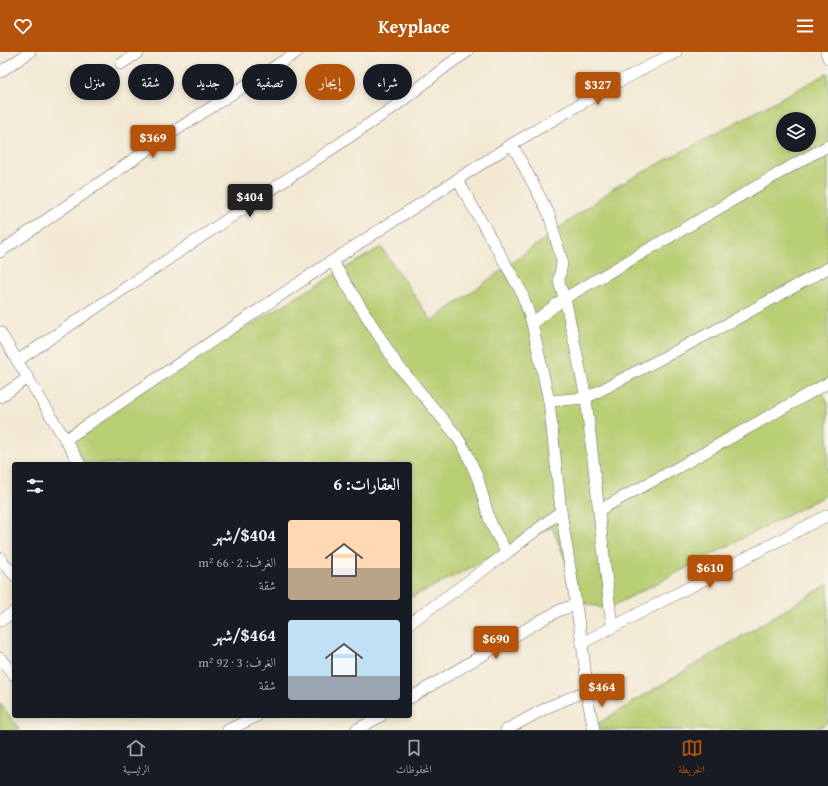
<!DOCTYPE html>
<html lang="ar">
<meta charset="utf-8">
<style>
:root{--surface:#171b24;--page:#20242c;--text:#f1f3f6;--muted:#9ea1a6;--line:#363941;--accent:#b45309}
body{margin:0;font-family:"Gentium Book Plus",Amiri,serif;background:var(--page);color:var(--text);direction:rtl;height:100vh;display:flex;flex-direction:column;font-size:15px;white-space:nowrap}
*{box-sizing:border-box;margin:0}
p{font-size:13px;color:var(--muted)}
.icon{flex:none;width:22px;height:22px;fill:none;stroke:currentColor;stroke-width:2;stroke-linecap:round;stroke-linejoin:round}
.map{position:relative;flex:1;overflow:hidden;direction:ltr}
.drawer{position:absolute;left:12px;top:410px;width:400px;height:256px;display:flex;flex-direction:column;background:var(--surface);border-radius:4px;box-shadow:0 2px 6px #0003;direction:rtl}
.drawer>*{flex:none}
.guide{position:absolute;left:12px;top:12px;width:400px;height:36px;direction:rtl;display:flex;gap:8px}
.fabs{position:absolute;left:776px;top:60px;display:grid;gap:8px}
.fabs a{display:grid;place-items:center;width:40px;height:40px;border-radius:50%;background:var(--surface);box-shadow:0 2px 6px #0003;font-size:20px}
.price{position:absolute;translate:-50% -34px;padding:0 9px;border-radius:4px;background:var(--accent);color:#fff;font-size:13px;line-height:26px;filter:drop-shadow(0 1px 2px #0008)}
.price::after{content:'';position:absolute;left:50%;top:24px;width:12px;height:9px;margin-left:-6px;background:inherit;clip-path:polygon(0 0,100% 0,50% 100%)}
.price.current{background:#222;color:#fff}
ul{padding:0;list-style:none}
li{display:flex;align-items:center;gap:12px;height:100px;padding:0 12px}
li span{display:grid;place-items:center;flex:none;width:112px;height:80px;border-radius:4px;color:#555}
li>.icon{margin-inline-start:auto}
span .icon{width:48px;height:48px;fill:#fffc;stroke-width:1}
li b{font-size:17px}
h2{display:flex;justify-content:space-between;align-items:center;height:48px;padding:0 12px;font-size:17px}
.tag{padding:0 14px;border-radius:18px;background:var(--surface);box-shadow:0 2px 6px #0003;font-size:14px;line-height:36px}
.tag.current{background:var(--accent);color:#fff}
header{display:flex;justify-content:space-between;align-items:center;height:52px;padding:0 12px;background:var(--accent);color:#fff;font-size:18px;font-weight:800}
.tab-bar{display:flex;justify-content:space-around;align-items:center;height:56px;border-top:1px solid var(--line);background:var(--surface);font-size:11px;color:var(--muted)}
.tab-bar a{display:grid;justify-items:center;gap:2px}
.tab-bar .current{color:var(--accent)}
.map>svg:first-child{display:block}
.green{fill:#b8ce73;stroke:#6d7857;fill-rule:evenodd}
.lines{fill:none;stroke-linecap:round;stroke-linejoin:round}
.street-casing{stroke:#6b6870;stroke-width:12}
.street{stroke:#fff;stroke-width:11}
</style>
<header><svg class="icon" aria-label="menu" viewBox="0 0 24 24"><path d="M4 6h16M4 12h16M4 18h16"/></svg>Keyplace<svg class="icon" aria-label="heart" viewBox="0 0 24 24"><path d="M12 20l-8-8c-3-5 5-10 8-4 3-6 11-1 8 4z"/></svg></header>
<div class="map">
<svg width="828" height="678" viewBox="0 0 828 678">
<rect width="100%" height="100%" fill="#f7f3e8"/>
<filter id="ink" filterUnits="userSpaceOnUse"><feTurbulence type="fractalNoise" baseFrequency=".025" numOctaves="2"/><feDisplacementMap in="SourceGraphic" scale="8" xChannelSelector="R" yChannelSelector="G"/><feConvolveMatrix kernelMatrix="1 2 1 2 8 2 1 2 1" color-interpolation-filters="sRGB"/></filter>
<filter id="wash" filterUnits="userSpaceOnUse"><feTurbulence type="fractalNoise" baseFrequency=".012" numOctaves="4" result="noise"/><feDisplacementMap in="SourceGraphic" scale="16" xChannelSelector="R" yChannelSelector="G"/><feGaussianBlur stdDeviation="0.9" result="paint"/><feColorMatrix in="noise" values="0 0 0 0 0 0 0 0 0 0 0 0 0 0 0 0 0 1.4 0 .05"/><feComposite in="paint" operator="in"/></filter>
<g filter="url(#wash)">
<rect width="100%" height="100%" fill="#f3e9d3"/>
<g class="green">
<path d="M828 21V334L821 337 828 351V442L607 557 583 551 552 475 410 546V412H85L67 382 381 195 432 269 614 136ZM783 67H809V93H783Z"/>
<polygon points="828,532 828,670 816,678 587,678"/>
<polygon points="0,651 20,678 0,678"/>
</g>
</g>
<g filter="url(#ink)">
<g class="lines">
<defs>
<g id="street">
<polyline points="826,0 828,6"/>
<polyline points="121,12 139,0"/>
<polyline points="0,20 30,0"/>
<polyline points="512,92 618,30 676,0"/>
<polyline points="457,127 521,239 525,250 532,271 549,349 561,459 582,591 587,634 586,639 548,655 506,678"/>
<polyline points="0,200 173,80 297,0"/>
<polyline points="332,209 396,311 456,383 467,401 478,427 489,466 494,478 507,501"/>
<polyline points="532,271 565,246 802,108 828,94"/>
<polyline points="0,280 80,412"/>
<polyline points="17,309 397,53 449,12 467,0"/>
<polyline points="0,345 28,326"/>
<polyline points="549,349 586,346 729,271 828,216"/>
<path d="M65 388 318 218 512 92 549 162 562 209C562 215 560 221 559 227 559 234 562 240 565 246L586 346 612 575"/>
<polyline points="599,458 677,416 817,337 828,331"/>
<polyline points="0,506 14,523"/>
<polyline points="0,569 14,560"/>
<polyline points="410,571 507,501 561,459"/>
<polyline points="582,591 828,463"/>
<polyline points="0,606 14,623"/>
<polyline points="586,639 594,678"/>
<polyline points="410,646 545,566 560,558 575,553"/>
<polyline points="228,678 257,664"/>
<polyline points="356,678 381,664"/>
</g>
</defs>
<use href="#street" class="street-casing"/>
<use href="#street" class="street"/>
</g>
</g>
</svg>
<div class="fabs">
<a><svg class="icon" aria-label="layers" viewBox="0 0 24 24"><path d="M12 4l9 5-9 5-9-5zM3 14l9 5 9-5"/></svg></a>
</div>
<b class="price" style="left:598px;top:54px">$327</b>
<b class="price" style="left:153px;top:107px">$369</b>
<b class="price current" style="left:250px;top:166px">$404</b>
<b class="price" style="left:710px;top:537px">$610</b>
<b class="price" style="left:496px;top:608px">$690</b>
<b class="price" style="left:602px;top:656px">$464</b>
<div class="guide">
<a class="tag">شراء</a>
<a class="tag current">إيجار</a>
<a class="tag">تصفية</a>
<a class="tag">جديد</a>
<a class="tag">شقة</a>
<a class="tag">منزل</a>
</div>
<section class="drawer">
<h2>العقارات: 6<svg class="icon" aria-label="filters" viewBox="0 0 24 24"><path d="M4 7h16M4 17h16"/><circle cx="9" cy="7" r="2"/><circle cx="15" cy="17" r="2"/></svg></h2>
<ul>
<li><span style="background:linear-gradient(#ffd9b3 60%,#b9a48a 0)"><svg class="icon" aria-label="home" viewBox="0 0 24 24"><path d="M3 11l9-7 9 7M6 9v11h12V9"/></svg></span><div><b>$404/شهر</b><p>الغرف: 2 · 66 m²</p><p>شقة</p></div></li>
<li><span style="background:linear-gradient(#bfe0f5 70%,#9aa5b1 0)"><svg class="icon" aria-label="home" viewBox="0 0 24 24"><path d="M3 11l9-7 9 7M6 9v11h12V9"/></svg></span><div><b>$464/شهر</b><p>الغرف: 3 · 92 m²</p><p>شقة</p></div></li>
</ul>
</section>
</div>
<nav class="tab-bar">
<a class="current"><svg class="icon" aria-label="map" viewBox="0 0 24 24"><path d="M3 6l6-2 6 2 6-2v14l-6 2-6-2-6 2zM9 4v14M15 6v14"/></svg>الخريطة</a>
<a><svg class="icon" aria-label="saved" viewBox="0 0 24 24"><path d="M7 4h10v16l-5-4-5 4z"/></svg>المحفوظات</a>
<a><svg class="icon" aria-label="home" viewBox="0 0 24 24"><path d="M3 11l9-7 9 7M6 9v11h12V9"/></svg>الرئيسية</a>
</nav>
